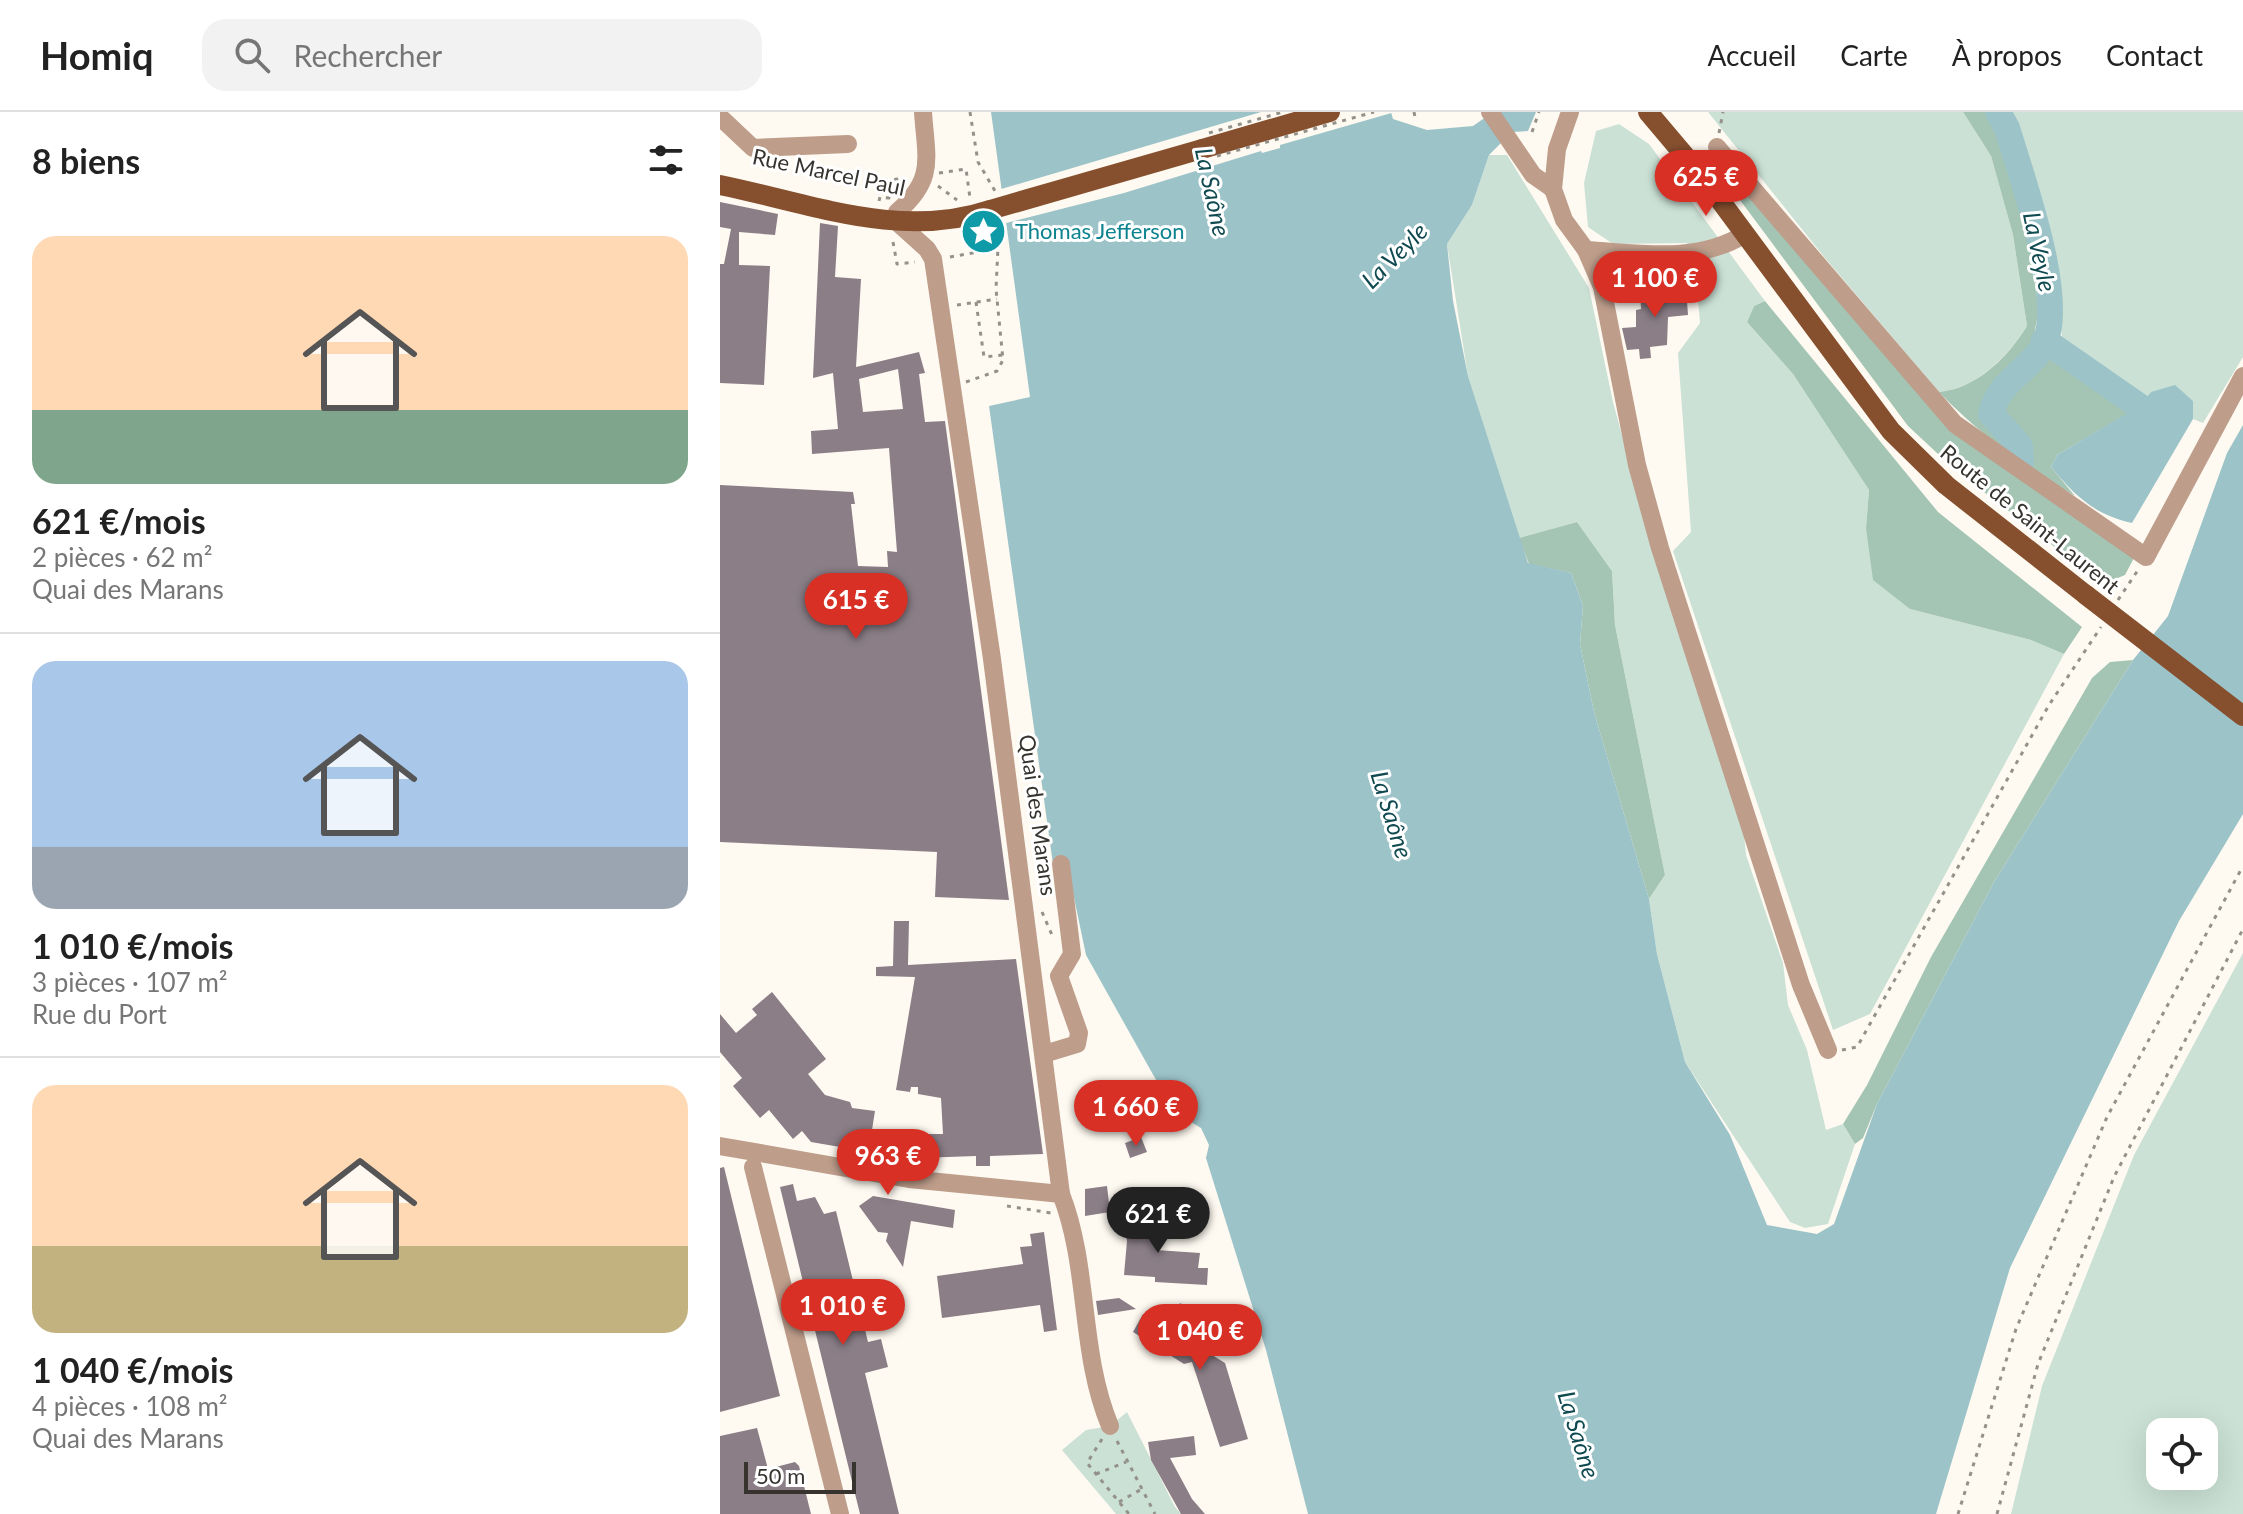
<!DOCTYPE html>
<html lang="fr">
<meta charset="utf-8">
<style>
:root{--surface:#fff;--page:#f2f2f2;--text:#222;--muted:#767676;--line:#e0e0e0;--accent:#d93025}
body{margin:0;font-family:Lato,sans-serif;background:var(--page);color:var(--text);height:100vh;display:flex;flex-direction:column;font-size:30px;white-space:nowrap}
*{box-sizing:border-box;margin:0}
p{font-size:26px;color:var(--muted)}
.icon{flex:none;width:44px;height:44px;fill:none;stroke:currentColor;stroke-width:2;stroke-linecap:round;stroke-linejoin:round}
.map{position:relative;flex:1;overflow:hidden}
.details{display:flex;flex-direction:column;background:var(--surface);width:720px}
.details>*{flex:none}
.fabs{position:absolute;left:1426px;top:1306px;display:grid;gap:16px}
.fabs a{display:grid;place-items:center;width:72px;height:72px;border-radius:16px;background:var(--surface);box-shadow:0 8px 32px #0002;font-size:40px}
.scale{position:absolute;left:24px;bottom:20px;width:112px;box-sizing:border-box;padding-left:8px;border:4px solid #37342f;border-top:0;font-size:22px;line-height:28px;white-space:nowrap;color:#37342f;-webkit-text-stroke:6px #fff;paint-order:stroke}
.price{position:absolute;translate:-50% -68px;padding:0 18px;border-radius:28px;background:var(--accent);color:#fff;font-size:26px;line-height:52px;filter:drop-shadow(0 2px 4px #0008)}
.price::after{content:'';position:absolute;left:50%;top:48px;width:24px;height:18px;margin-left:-12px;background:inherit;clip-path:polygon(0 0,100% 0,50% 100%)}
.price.on{background:#222;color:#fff}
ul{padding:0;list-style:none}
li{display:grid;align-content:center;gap:16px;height:424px;padding:0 32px}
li+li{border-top:2px solid var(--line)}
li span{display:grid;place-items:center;height:248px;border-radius:24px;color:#555}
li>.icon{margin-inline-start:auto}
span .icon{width:144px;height:144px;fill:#fffc;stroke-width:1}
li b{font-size:34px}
h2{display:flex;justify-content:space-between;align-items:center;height:96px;padding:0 32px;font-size:34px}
header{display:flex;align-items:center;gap:48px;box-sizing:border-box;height:112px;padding:0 40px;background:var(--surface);border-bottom:2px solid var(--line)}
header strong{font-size:38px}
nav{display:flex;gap:44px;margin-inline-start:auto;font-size:28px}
.search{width:560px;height:72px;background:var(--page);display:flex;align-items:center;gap:20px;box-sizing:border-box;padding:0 28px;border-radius:24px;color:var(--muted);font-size:30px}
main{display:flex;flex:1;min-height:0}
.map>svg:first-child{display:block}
.green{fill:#cbe1d5;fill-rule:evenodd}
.forest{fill:#a4c5b4}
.water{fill:#9cc3c8}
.pier{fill:#fefaf1}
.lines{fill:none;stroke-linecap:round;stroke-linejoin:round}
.river{stroke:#9cc3c8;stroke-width:26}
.building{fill:#8b7e87;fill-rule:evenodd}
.path{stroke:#94918a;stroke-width:3;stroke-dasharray:4 6;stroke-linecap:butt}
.minor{stroke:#be9d8b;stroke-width:18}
.major{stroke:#86502f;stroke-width:20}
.path-bridge{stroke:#94918a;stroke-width:3;stroke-dasharray:4 6;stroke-linecap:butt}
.major-bridge{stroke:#86502f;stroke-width:20}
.labels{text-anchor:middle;stroke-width:6;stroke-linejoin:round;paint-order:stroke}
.street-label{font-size:22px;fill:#37342f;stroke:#fff}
.culture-label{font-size:22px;fill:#0d838f;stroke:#fff;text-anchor:start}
.water-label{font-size:24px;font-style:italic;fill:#104a51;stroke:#fff}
</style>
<header>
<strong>Homiq</strong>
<div class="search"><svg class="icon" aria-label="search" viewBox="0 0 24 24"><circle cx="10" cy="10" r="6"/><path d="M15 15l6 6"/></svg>Rechercher</div>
<nav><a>Accueil</a><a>Carte</a><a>À propos</a><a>Contact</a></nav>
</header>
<main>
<section class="details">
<h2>8 biens<svg class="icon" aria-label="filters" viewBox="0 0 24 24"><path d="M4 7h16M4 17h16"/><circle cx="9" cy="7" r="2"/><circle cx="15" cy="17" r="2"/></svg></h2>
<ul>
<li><span style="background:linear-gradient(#ffd9b3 70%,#7fa58c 0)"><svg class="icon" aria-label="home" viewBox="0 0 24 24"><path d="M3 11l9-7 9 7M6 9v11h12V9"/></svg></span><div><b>621 €/mois</b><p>2 pièces · 62 m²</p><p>Quai des Marans</p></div></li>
<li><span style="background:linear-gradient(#a9c7e8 75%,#9aa5b1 0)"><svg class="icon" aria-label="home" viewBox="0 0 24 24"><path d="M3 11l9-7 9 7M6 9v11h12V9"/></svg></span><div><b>1 010 €/mois</b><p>3 pièces · 107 m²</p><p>Rue du Port</p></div></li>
<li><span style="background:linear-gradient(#ffd9b3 65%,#c2b280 0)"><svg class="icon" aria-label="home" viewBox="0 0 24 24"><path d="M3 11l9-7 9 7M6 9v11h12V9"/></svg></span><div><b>1 040 €/mois</b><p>4 pièces · 108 m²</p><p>Quai des Marans</p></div></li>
</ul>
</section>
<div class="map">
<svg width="1523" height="1402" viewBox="0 0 1523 1402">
<rect width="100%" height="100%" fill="#fefaf1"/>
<g class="green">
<path d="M988 0H1243L1271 44 1293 123 1307 214C1288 244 1256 277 1219 280L1105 146Z"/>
<polygon points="1288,0 1523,0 1523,245 1483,311 1473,307 1473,289 1431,280 1424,288 1342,226 1329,118 1296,13"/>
<polygon points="899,12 929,32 1045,189 1034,194 1027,210 1073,262 1149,378 1146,416 1190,497 1311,528 1344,542 1150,902 1113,918 953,439 971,420 958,241 980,211 976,163 967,131 893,132 868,115 864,71 876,19"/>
<polygon points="769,43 787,43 869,176 893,290 939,459 1023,711 1026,743 1063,851 1068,893 1087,938 1106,1018 1123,1012 1135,1032 1108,1112 1085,1116 1070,1110 965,950 937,842 929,787 945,763 895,513 892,459 857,410 799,426 748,264 727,132 752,93"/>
<path d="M1523 841V1402H1291L1322 1274 1414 1043ZM1440 1320H1484V1364H1440Z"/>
<polygon points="407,1300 455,1395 461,1402 396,1402 342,1338 366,1318 390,1314"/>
</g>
<g class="forest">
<path d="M1243 0H1267L1279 19 1299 76 1319 197 1313 228 1329 245 1410 300 1337 343 1331 355 1355 384C1305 355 1259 322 1219 280 1256 277 1288 245 1307 214L1293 123 1271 44Z"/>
<polygon points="1020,69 1231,318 1415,444 1405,463 1393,468 1336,436 1232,355 1188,314 1017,84"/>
<polygon points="1045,189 1218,400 1362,515 1344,542 1311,528 1190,497 1153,468 1146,416 1149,378 1073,262 1027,210 1034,194"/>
<polygon points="857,410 892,459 895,513 945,763 929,787 874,600 860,532 863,493 851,461 809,452 799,426"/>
<polygon points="1413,548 1274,770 1157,992 1143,1026 1135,1032 1123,1012 1147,973 1211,845 1372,566 1390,550"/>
</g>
<g class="water">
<polygon points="271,0 671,0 673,7 707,18 753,14 773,0 816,0 808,19 792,20 769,43 752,93 727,132 733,189 748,264 808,451 851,461 863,493 860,532 874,600 929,787 937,842 965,950 1010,1023 1047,1113 1097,1122 1114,1112 1157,992 1274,770 1413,548 1448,504 1507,341 1523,313 1523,702 1459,809 1290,1156 1216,1402 588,1402 546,1238 486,1046 489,1033 481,1016 454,1000 366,843 347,752 333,752 269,294 310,285"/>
<path d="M1455 273 1473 289V307L1412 411C1375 403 1355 384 1331 355L1337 343 1419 294 1431 280Z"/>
</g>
<polygon class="pier" points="541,0 675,0 560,33 560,36 542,41 541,39 404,81 282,112 278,78"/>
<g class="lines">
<g class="river">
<path d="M1278 0 1287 16C1301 64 1349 193 1322 236 1305 262 1279 269 1271 302L1300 334 1301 351"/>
<polyline points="1324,228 1419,294"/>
</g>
</g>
<g class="building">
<polygon points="0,90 58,102 55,123 19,120 19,153 50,154 44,273 0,271 0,152 4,152 11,117 0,115"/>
<path d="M100 111 118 114 115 165 141 167 136 255 199 240 205 261 199 262 205 310 225 309 289 788 215 785 217 740 0 730V373L133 380 135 392H131L138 454 168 455 167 439 177 440 169 336 92 342 91 319 118 317 113 261 93 266ZM178 257 183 297 143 300 139 267Z"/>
<polygon points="966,175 968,203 948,205 947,233 930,235 931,246 920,247 919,237 907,238 902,216 916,215 916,198 921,197 920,179"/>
<polygon points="174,809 189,809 188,853 296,847 323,1042 270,1044 270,1054 256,1054 256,1044 199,1046 199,1022 223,1022 221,986 198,982 198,975 191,975 190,980 176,978 195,865 156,864 156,855 173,854"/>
<polygon points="52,880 106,947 88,962 105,983 130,990 132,996 155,999 152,1018 182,1023 178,1045 91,1030 82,1019 73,1027 49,998 40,1006 13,974 22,966 0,940 0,902 16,921 37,903 32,897"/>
<polygon points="421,1025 427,1040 410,1046 405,1031"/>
<polygon points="4,1055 60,1284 0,1300 0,1056"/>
<polygon points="73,1072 77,1089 95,1085 104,1102 116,1099 148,1230 161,1227 168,1255 145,1261 179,1402 140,1402 89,1194 88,1169 83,1170 60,1075"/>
<polygon points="387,1074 390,1100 365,1104 365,1077"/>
<polygon points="153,1084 235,1098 233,1116 191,1109 183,1155 166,1129 168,1121 158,1120 139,1094"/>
<polygon points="426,1096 431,1127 437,1128 436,1138 480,1141 478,1156 488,1156 487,1173 435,1170 435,1165 404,1163 407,1129 402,1100"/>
<polygon points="324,1120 337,1218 324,1220 320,1193 222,1206 217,1164 303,1152 300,1135 312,1134 310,1122"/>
<polygon points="399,1186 416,1197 378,1203 376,1189"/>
<polygon points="460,1191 484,1207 458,1222 505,1251 528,1327 500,1335 472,1250 464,1252 413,1220 423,1202 447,1217"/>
<polygon points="37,1316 48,1357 75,1350 79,1354 91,1402 0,1402 0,1324"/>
<polygon points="474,1324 476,1343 450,1346 472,1387 485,1402 461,1402 431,1348 428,1330"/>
</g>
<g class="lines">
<g class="path">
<polyline points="250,0 258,50 275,79"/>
<polyline points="694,0 695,5"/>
<polyline points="812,20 819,0"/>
<polyline points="999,21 1003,0"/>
<polyline points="219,61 246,57 250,86"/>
<polyline points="218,74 237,88"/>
<polyline points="159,89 160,85 169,86 165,69 184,66"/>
<polyline points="173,130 177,152 195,150"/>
<polyline points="230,145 258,140 255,120"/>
<polyline points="256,190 264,245 283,243"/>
<polyline points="237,193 277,187"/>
<polyline points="246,270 277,259 283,248 276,177 279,114"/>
<polyline points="1398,488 1418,458"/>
<polyline points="322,800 332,823"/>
<polyline points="1122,938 1137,935 1329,593 1381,515"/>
<polyline points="287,1094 331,1101"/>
<polyline points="382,1327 367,1351 409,1402"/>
<polyline points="397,1329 435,1402"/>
<polyline points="376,1362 406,1350"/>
<polyline points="399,1390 420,1378"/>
<polyline points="1238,1402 1296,1217 1387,1005 1523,754"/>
<polyline points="1277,1402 1318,1252 1394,1065 1523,817"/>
</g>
<g class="minor">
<polyline points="770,0 813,63 833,77"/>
<polyline points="850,0 837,37 833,77 844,108 866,138 882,175 917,353 940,436 1081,873 1108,938"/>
<polyline points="0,5 33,36 128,32"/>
<polyline points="997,35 1235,312 1426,445 1523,264"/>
<path d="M177 100C216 67 206 46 203 0"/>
<path d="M177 110 207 137 213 147 272 547 341 1082C370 1156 359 1240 390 1314"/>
<path d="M866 138C920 141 977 152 1025 122"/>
<polyline points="324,942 357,932 359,921 339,864 352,842 341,752"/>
<polyline points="0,1034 189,1067 341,1082"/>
<polyline points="33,1055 120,1402"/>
</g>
<g class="major">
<polyline points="928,0 982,64 1171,319 1226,373 1366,483"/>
<polyline points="482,37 610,0"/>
<path d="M0 73C89 91 180 128 270 98"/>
</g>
<g class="path-bridge">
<polyline points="489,21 563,0"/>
<polyline points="497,44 654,0"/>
</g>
<g class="major-bridge">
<polyline points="270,98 482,37"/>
<polyline points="1366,483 1523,604"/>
</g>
</g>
<defs>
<symbol id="sight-disc" viewBox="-11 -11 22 22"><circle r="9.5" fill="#0f9aa8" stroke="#fff"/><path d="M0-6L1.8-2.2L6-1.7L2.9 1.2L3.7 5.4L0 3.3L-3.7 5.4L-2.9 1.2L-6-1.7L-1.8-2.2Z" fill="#fff"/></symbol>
</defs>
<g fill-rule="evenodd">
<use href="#sight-disc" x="238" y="94" width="51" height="51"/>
</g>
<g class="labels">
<g class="street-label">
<text transform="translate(109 60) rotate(12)" y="8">Rue Marcel Paul</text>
<text transform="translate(1310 407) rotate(39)" y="8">Route de Saint-Laurent</text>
<text transform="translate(318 703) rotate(82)" y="8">Quai des Marans</text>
</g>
<g class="culture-label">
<text x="295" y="127">Thomas Jefferson</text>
</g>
<g class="water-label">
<text transform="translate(492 80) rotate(78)" y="8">La Saône</text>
<text transform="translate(1319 140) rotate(78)" y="8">La Veyle</text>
<text transform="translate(675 144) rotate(-45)" y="8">La Veyle</text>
<text transform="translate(671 703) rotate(73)" y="8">La Saône</text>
<text transform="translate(858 1323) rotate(73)" y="8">La Saône</text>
</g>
</g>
</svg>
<div class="fabs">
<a><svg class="icon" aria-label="locate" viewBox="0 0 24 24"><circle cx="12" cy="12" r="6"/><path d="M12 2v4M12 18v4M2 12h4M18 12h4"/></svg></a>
</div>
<div class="scale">50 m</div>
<b class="price" style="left:986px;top:106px">625 €</b>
<b class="price" style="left:935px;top:207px">1 100 €</b>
<b class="price" style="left:136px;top:529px">615 €</b>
<b class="price" style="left:416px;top:1036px">1 660 €</b>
<b class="price" style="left:168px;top:1085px">963 €</b>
<b class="price on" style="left:438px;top:1143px">621 €</b>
<b class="price" style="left:123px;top:1235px">1 010 €</b>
<b class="price" style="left:480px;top:1260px">1 040 €</b>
</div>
</main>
